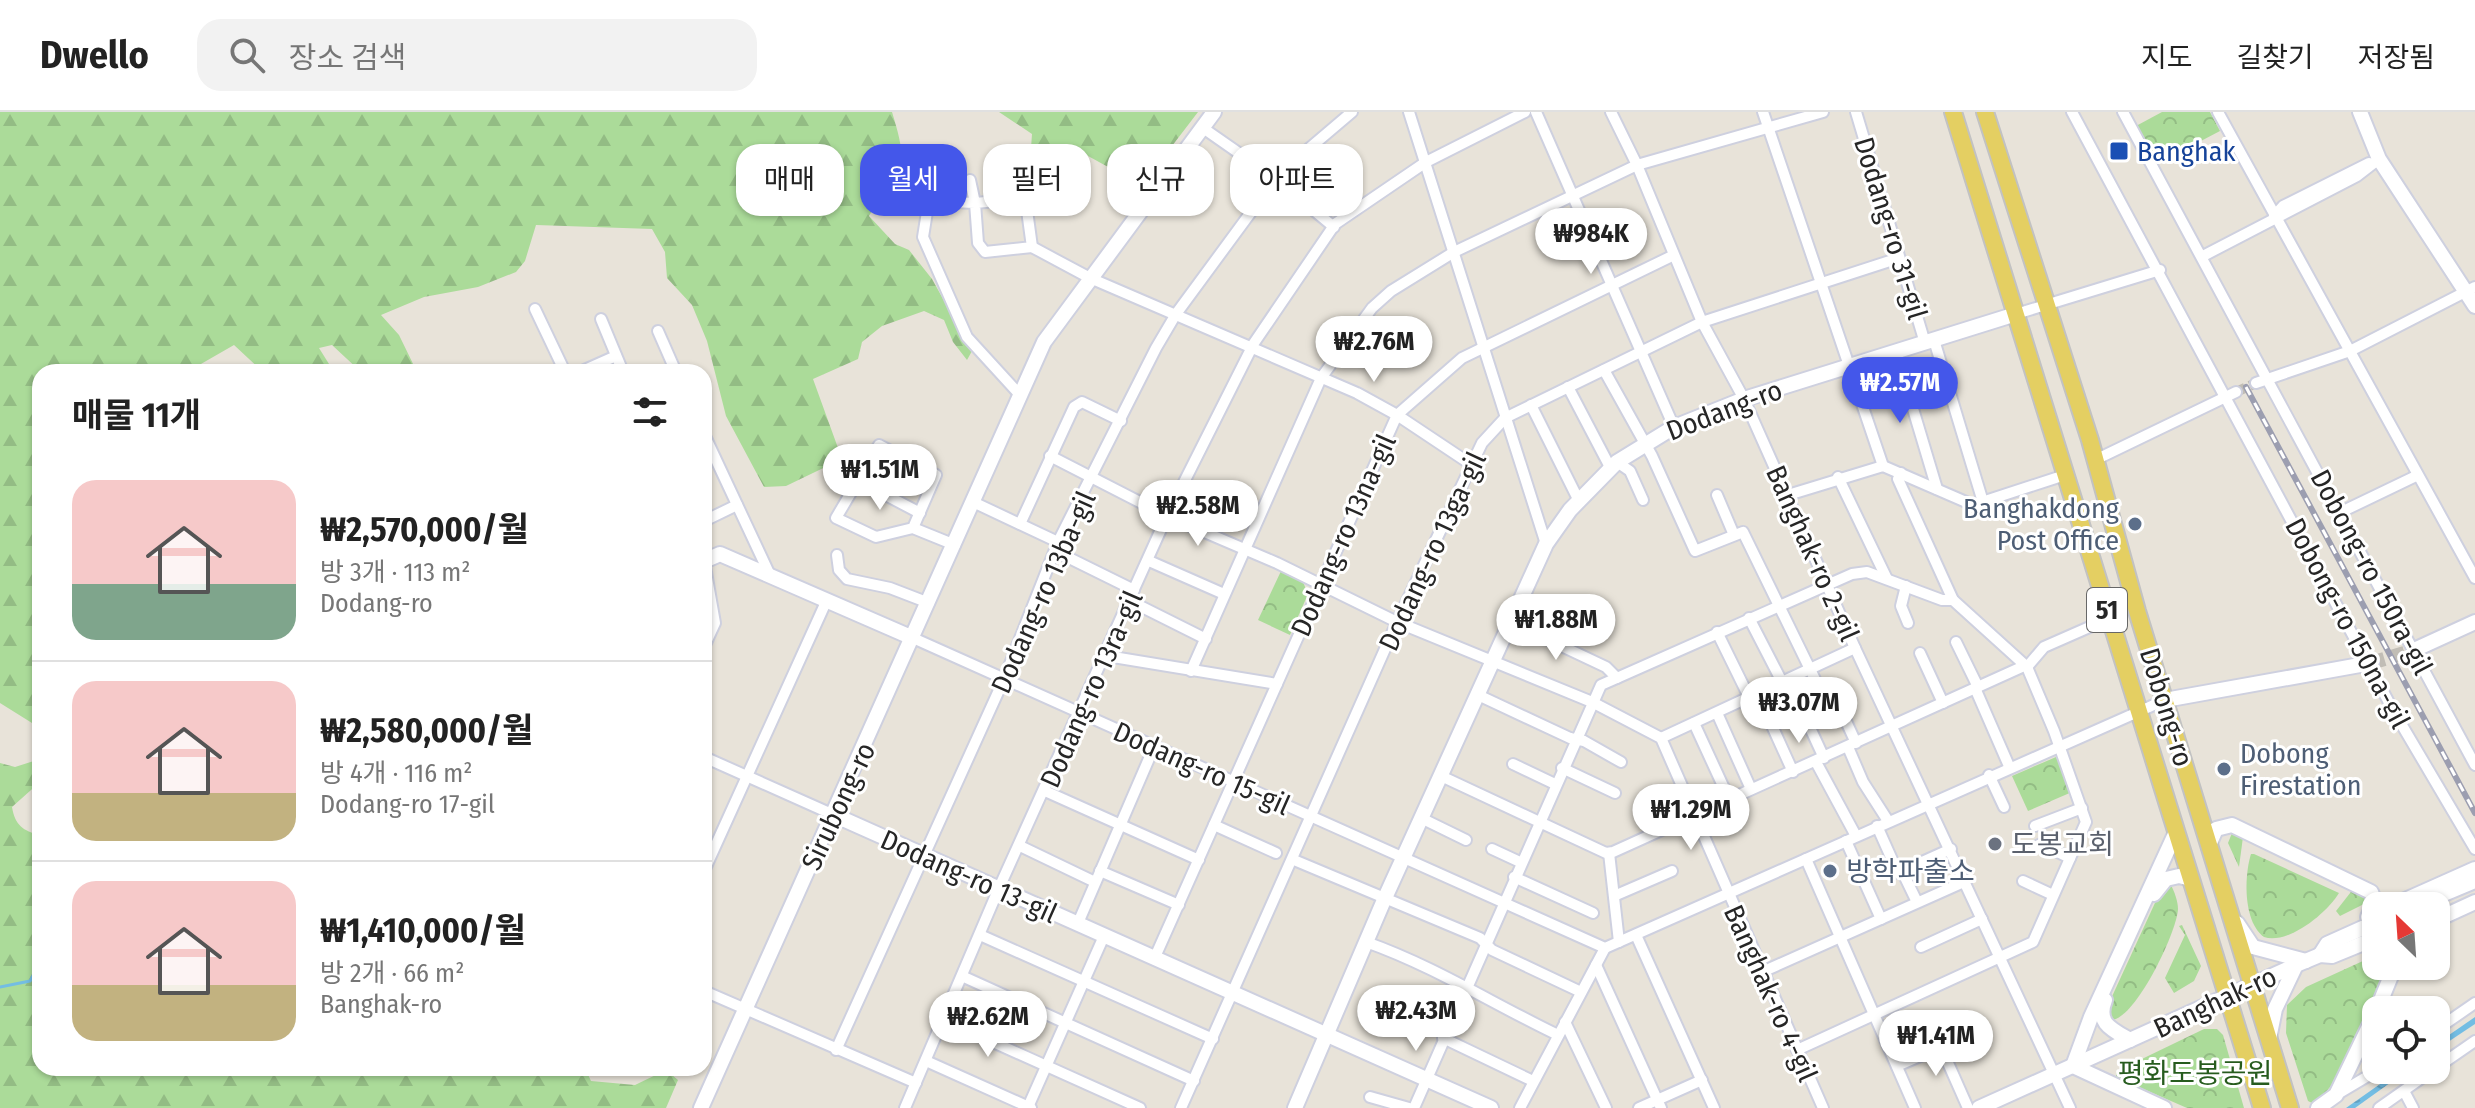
<!DOCTYPE html>
<html lang="ko">
<meta charset="utf-8">
<style>
:root{--surface:#fff;--page:#f2f2f2;--text:#222;--muted:#767676;--line:#e0e0e0;--accent:#4457ea}
body{margin:0;font-family:"Fira Sans Condensed","Noto Sans KR",sans-serif;background:var(--page);color:var(--text);height:100vh;display:flex;flex-direction:column;font-size:30px;white-space:nowrap}
*{box-sizing:border-box;margin:0}
p{font-size:26px;color:var(--muted)}
.icon{flex:none;width:44px;height:44px;fill:none;stroke:currentColor;stroke-width:2;stroke-linecap:round;stroke-linejoin:round}
.map{position:relative;flex:1;overflow:hidden}
.sheet{position:absolute;left:32px;top:252px;width:680px;height:712px;display:flex;flex-direction:column;background:var(--surface);border-radius:24px;box-shadow:0 2px 6px #0004}
.sheet>*{flex:none}
.hud{position:absolute;left:736px;top:32px;width:760px;height:72px;display:flex;gap:16px}
.needle{width:52px;rotate:335deg}
.controls{position:absolute;left:2362px;top:780px;display:grid;gap:16px}
.controls a{display:grid;place-items:center;width:88px;height:88px;border-radius:16px;background:var(--surface);box-shadow:0 2px 6px #0004;font-size:40px}
.price{position:absolute;translate:-50% -68px;padding:0 18px;border-radius:28px;background:#fff;color:#222;font-size:26px;line-height:52px;filter:drop-shadow(0 2px 4px #0008)}
.price::after{content:'';position:absolute;left:50%;top:48px;width:24px;height:18px;margin-left:-12px;background:inherit;clip-path:polygon(0 0,100% 0,50% 100%)}
.price.current{background:var(--accent);color:#fff}
ul{padding:0;list-style:none}
li{display:flex;align-items:center;gap:24px;height:200px;padding:0 40px}
li+li{border-top:2px solid var(--line)}
li span{display:grid;place-items:center;flex:none;width:224px;height:160px;border-radius:24px;color:#555}
li>.icon{margin-inline-start:auto}
span .icon{width:96px;height:96px;fill:#fffc;stroke-width:1}
li b{font-size:34px}
h2{display:flex;justify-content:space-between;align-items:center;height:96px;padding:0 40px;font-size:34px}
.chip{padding:0 28px;border-radius:24px;background:var(--surface);box-shadow:0 2px 6px #0004;font-size:28px;line-height:72px}
.chip.current{background:var(--accent);color:#fff}
header{display:flex;align-items:center;gap:48px;box-sizing:border-box;height:112px;padding:0 40px;background:var(--surface);border-bottom:2px solid var(--line)}
header strong{font-size:38px}
nav{display:flex;gap:44px;margin-inline-start:auto;font-size:28px}
.search{width:560px;height:72px;background:var(--page);display:flex;align-items:center;gap:20px;box-sizing:border-box;padding:0 28px;border-radius:24px;color:var(--muted);font-size:30px}
.map>svg:first-child{display:block}
.forest{fill:url(#forest-firs)}
.park{fill:url(#park-crowns)}
.water{fill:url(#water-ripples)}
.lines{fill:none;stroke-linecap:round;stroke-linejoin:round}
.stream{stroke:#73bde3;stroke-width:3}
.street-tunnel{stroke:#c1bdb5;stroke-width:10;stroke-dasharray:10 5;stroke-linecap:butt}
.secondary-tunnel{stroke:#c1bdb5;stroke-width:14;stroke-dasharray:14 7;stroke-linecap:butt}
.street-casing{stroke:#ced0df;stroke-width:14}
.secondary-casing{stroke:#ced0df;stroke-width:18}
.primary-casing{stroke:#c2c2c2;stroke-width:20}
.street{stroke:#fff;stroke-width:10}
.secondary{stroke:#fff;stroke-width:14}
.primary{stroke:#e4cf62;stroke-width:16}
.rail-casing{stroke:#9c9eb0;stroke-width:6}
.rail{stroke:#fff;stroke-width:3;stroke-dasharray:9;stroke-linecap:butt}
.transit-dot{fill:#1a4fb4;stroke:#fff;stroke-width:3}
.service-dot{fill:#5c6f8a;stroke:#fff;stroke-width:3}
.worship-dot{fill:#6b7280;stroke:#fff;stroke-width:3}
.labels{text-anchor:middle;stroke-width:6;stroke-linejoin:round;paint-order:stroke}
.shield{fill:#fff;stroke:#676767;stroke-width:2}
.shield-label{font-size:26px;font-weight:bold;fill:#262626}
.transit-label{font-size:28px;fill:#164399;stroke:#fff;text-anchor:start}
.street-label{font-size:28px;fill:#262626;stroke:#fff}
.service-label{font-size:28px;fill:#4e5e75;stroke:#fff;text-anchor:start}
.worship-label{font-size:28px;fill:#5b616d;stroke:#fff;text-anchor:start}
.park-label{font-size:28px;fill:#275c1e;stroke:#fff}
</style>
<header>
<strong>Dwello</strong>
<div class="search"><svg class="icon" aria-label="search" viewBox="0 0 24 24"><circle cx="10" cy="10" r="6"/><path d="M15 15l6 6"/></svg>장소 검색</div>
<nav><a>지도</a><a>길찾기</a><a>저장됨</a></nav>
</header>
<div class="map">
<svg width="2475" height="996" viewBox="0 0 2475 996">
<defs>
<pattern id="forest-firs" width="22" height="20" patternUnits="userSpaceOnUse" patternTransform="scale(2)"><rect width="22" height="20" fill="#abdb99"/><path d="M5 1l3.5 6h-7zM16 11l3.5 6h-7z" fill="#93bc84"/></pattern>
<pattern id="park-crowns" width="20" height="18" patternUnits="userSpaceOnUse" patternTransform="scale(2)"><rect width="20" height="18" fill="#abdb99"/><path d="M2 6a3 3 0 1 1 6 0M12 15a3 3 0 1 1 6 0" fill="none" stroke="#93bc84"/></pattern>
<pattern id="water-ripples" width="26" height="14" patternUnits="userSpaceOnUse" patternTransform="scale(2)"><rect width="26" height="14" fill="#73bde3"/><path d="M2 4q2-2 4 0t4 0M15 11q2-2 4 0t4 0" fill="none" stroke="#63a2c3"/></pattern>
</defs>
<rect width="100%" height="100%" fill="#e8e3d9"/>
<g class="forest">
<path d="M0 0H892C912 64 898 54 869 104L895 132 909 138 932 167 972 239 967 248 953 230 944 208 924 199 882 214 862 230 858 247 813 267 842 347 786 374 764 375 726 304 707 229 692 193 667 166 665 140 652 117 536 113 525 149 516 160 478 175 424 185 381 203 399 223 417 260H361L332 233 319 236 334 260H263L234 233 187 260H40V616L0 591Z"/>
<polygon points="999,0 1198,0 1172,34 1130,67 1068,33 1030,50 1032,22"/>
<path d="M40 647V670L12 695C15 713 23 719 40 723V956H416L417 959 431 956H585L591 969 635 973 666 958 678 968 666 996H0V651L15 655Z"/>
</g>
<g class="park">
<polygon points="2162,0 2210,0 2220,19 2157,52 2136,14"/>
<polygon points="1281,459 1303,470 1308,482 1290,523 1258,508"/>
<polygon points="2056,645 2072,680 2028,699 2012,664"/>
<polygon points="2232,721 2243,725 2239,755 2228,731"/>
<path d="M2251 742H2254L2339 781C2327 801 2288 833 2264 825 2243 810 2244 764 2251 742Z"/>
<path d="M2171 773C2174 779 2178 789 2178 797 2177 820 2135 908 2111 908L2106 898 2109 891 2160 780Z"/>
<polygon points="2354,776 2367,785 2366,791 2340,804 2336,799"/>
<polygon points="2182,813 2201,854 2194,869 2174,881 2165,866 2185,823 2179,814"/>
<polygon points="2376,843 2376,854 2392,854 2334,971 2314,992 2308,989 2286,921 2287,893 2306,875"/>
<polygon points="2204,917 2217,917 2223,923 2244,996 2187,996 2116,965 2117,959"/>
</g>
<g class="water">
<polygon points="2475,905 2475,912 2436,938 2436,932"/>
<polygon points="2400,958 2408,958 2355,996 2346,996"/>
</g>
<g class="lines">
<polyline class="stream" points="0,875 30,869 40,851"/>
<polyline class="street-tunnel" points="2236,280 2256,271"/>
<polyline class="secondary-tunnel" points="2371,551 2414,538"/>
<defs>
<g id="street">
<polyline points="1409,0 1546,432"/>
<polyline points="1536,0 1674,315"/>
<polyline points="1611,0 1637,53 1702,210 1744,287 1855,536 2070,996"/>
<polyline points="1763,0 1883,354"/>
<polyline points="1856,0 1925,231"/>
<polyline points="2072,0 2393,598 2475,737"/>
<polyline points="2123,0 2475,653"/>
<polyline points="2218,0 2475,466"/>
<polyline points="1203,16 1276,67 1334,115"/>
<polyline points="933,62 923,125 967,225 1020,283"/>
<polyline points="929,89 975,91 978,131 985,140 1032,135 1026,91 1022,87 975,91 970,68"/>
<polyline points="2274,104 2283,94 2369,51"/>
<polyline points="1032,135 1090,166 1357,281 1397,303 1472,353"/>
<polyline points="2203,144 2357,64 2379,47"/>
<polyline points="535,197 565,260"/>
<polyline points="2016,202 2160,158"/>
<polyline points="601,207 623,260"/>
<polyline points="658,219 676,260"/>
<polyline points="1934,228 1983,390"/>
<polyline points="1896,240 1937,377"/>
<polyline points="1604,258 1652,344 1695,439 1743,420 1828,594"/>
<polyline points="580,260 616,244"/>
<polyline points="2256,271 2350,239 2475,175"/>
<polyline points="1568,275 1611,357"/>
<polyline points="1531,293 1579,389"/>
<polyline points="704,322 769,461"/>
<polyline points="1050,344 1167,404 1277,451 1397,510 1592,590 1661,626 1823,996"/>
<polyline points="2095,348 2236,280"/>
<polyline points="1617,350 1630,359 1643,388"/>
<polyline points="1901,361 1898,367 1953,488"/>
<polyline points="1838,365 1887,467"/>
<polyline points="857,368 920,401"/>
<polyline points="1717,383 1734,423"/>
<polyline points="1788,383 1883,354 1973,393 2065,363"/>
<polyline points="973,390 1058,430"/>
<polyline points="2339,401 2416,364"/>
<polyline points="704,409 737,393"/>
<polyline points="1020,412 1074,295 1082,290 1121,309"/>
<polyline points="913,416 936,363 879,333 836,406 876,425 913,416 955,433"/>
<polyline points="1055,439 1134,478"/>
<polyline points="837,443 839,458 847,467 890,476 929,491"/>
<polyline points="704,449 715,511 704,535"/>
<polyline points="1149,449 1224,482"/>
<polyline points="1906,474 1901,494 1908,511"/>
<polyline points="1130,489 1206,527"/>
<polyline points="1749,506 1782,570"/>
<polyline points="1511,510 1606,555 1617,566"/>
<polyline points="1717,520 1746,579 1759,585 1793,660"/>
<polyline points="913,526 1605,836 2165,588"/>
<polyline points="1956,530 1978,575"/>
<polyline points="1920,541 1943,591"/>
<polyline points="1107,544 1277,572"/>
<polyline points="2027,555 2044,535 2110,506"/>
<polyline points="1191,559 1321,266 1372,196 1391,179 1454,140 1637,53 1823,0"/>
<polyline points="1975,576 2009,654"/>
<polyline points="1478,583 1570,626 1584,629 1621,650"/>
<polyline points="1839,594 1856,631"/>
<polyline points="1717,601 1751,677"/>
<polyline points="1806,607 1824,646"/>
<polyline points="1694,611 1729,687"/>
<polyline points="1661,626 1855,536"/>
<polyline points="1848,635 1863,670 1888,709"/>
<polyline points="704,645 834,703"/>
<polyline points="1816,650 1856,724"/>
<polyline points="1513,652 1555,672"/>
<polyline points="1562,656 1615,681"/>
<polyline points="1989,663 2004,695"/>
<polyline points="1441,664 1606,741 1613,740 2024,554"/>
<polyline points="1045,679 1199,748"/>
<polyline points="1423,707 1466,728"/>
<polyline points="1214,713 1276,741"/>
<polyline points="1877,714 1898,761 1902,759 1917,790"/>
<polyline points="2035,714 2082,696"/>
<polyline points="1846,729 1881,807"/>
<polyline points="1020,734 1095,770"/>
<polyline points="2035,735 2041,732 2070,746"/>
<polyline points="1492,737 1520,750"/>
<polyline points="1609,741 1619,830"/>
<polyline points="1806,747 1915,996"/>
<polyline points="1294,748 1480,826 1492,838 1581,880"/>
<polyline points="704,759 826,490"/>
<polyline points="1100,759 1179,793"/>
<polyline points="1902,759 1951,737"/>
<polyline points="1514,765 1593,801"/>
<polyline points="2023,769 2053,783"/>
<polyline points="1614,784 1672,759"/>
<polyline points="1078,811 1154,635"/>
<polyline points="980,823 1213,927"/>
<polyline points="1636,823 1714,996"/>
<path d="M1366 830C1434 854 1493 892 1558 923"/>
<polyline points="1921,835 1982,807"/>
<polyline points="1155,845 1397,303 1462,246 1672,144"/>
<polyline points="1596,853 1661,996"/>
<polyline points="1762,860 1966,769"/>
<polyline points="964,865 1194,969"/>
<polyline points="704,879 916,971"/>
<polyline points="944,908 1140,996"/>
<polyline points="1565,910 1606,996"/>
<polyline points="2436,918 2475,891"/>
<polyline points="1443,926 1533,969"/>
<polyline points="836,938 1004,567 1058,430 1156,236 1176,202 1279,62 1352,0"/>
<polyline points="926,949 1031,996"/>
<polyline points="1897,954 1941,935 1968,996"/>
<polyline points="2436,956 2475,929"/>
<polyline points="2404,979 2413,996"/>
<polyline points="2336,983 2378,958"/>
<polyline points="1370,985 1409,996"/>
<polyline points="1028,995 1104,824"/>
<polyline points="905,996 999,776 1167,404 1254,231 1335,112 1426,50 1525,0"/>
<polyline points="1181,996 1397,510 1482,331 1505,306 1702,210 1899,146"/>
<polyline points="1414,996 1601,573 1852,462 1867,460 1942,488 1953,488 2027,555 2054,619 2086,710 2033,830 1797,938"/>
<polyline points="1520,996 1605,836"/>
<polyline points="1639,996 1702,968"/>
<polyline points="2379,996 2433,958"/>
</g>
<g id="secondary">
<polyline points="2360,0 2379,47 2475,194"/>
<polyline points="704,449 720,442 913,526"/>
<polyline points="2414,538 2475,510"/>
<polyline points="2165,588 2371,551"/>
<polyline points="834,703 1491,996"/>
<polyline points="2210,731 2216,717 2232,713 2371,780 2375,790 2368,805"/>
<polyline points="2154,782 2166,767 2179,764 2191,767"/>
<polyline points="2392,794 2475,757"/>
<polyline points="2415,794 2475,769"/>
<polyline points="2436,808 2475,790"/>
<polyline points="2237,811 2253,835 2306,849"/>
<polyline points="2320,843 2327,832 2376,810"/>
<path d="M2105 888C2096 911 2111 917 2130 928"/>
<polyline points="2377,898 2395,854"/>
<polyline points="2269,927 2275,897 2296,853"/>
<polyline points="2073,954 2091,905 2176,720"/>
<polyline points="2073,954 2164,996"/>
<polyline points="701,996 1044,230 1214,0"/>
<polyline points="1295,996 1384,788 1546,432 1570,398 1617,350 1674,315 1744,287 2016,202"/>
<polyline points="1979,996 2296,853 2320,843 2332,844 2376,826"/>
<polyline points="2318,996 2336,983 2376,900"/>
</g>
<g id="primary">
<polyline points="1953,0 2262,996"/>
<polyline points="1985,0 2090,328 2137,499 2290,996"/>
</g>
</defs>
<use href="#street" class="street-casing"/>
<use href="#secondary" class="secondary-casing"/>
<use href="#primary" class="primary-casing"/>
<use href="#street" class="street"/>
<use href="#secondary" class="secondary"/>
<use href="#primary" class="primary"/>
<defs>
<polyline id="rail" points="2246,275 2475,701"/>
</defs>
<use href="#rail" class="rail-casing"/>
<use href="#rail" class="rail"/>
</g>
<rect class="transit-dot" x="2109" y="29" width="20" height="20" rx="4"/>
<g class="service-dot">
<circle cx="2135" cy="412" r="8"/>
<circle cx="2224" cy="657" r="8"/>
<circle cx="1830" cy="759" r="8"/>
</g>
<circle class="worship-dot" cx="1995" cy="732" r="8"/>
<g class="labels">
<rect class="shield" x="2087" y="476" width="40" height="44" rx="6"/>
<g class="shield-label">
<text x="2107" y="507">51</text>
</g>
<g class="transit-label">
<text x="2137" y="49">Banghak</text>
</g>
<g class="street-label">
<text transform="translate(1891 116) rotate(73)" y="10">Dodang-ro 31-gil</text>
<text transform="translate(1724 298) rotate(-21)" y="10">Dodang-ro</text>
<text transform="translate(1343 423) rotate(-66)" y="10">Dodang-ro 13na-gil</text>
<text transform="translate(1432 439) rotate(-65)" y="10">Dodang-ro 13ga-gil</text>
<text transform="translate(1813 441) rotate(66)" y="10">Banghak-ro 2-gil</text>
<text transform="translate(2372 460) rotate(62)" y="10">Dobong-ro 150ra-gil</text>
<text transform="translate(1043 480) rotate(-66)" y="10">Dodang-ro 13ba-gil</text>
<text transform="translate(2348 511) rotate(62)" y="10">Dobong-ro 150na-gil</text>
<text transform="translate(1091 577) rotate(-66)" y="10">Dodang-ro 13ra-gil</text>
<text transform="translate(2167 595) rotate(73)" y="10">Dobong-ro</text>
<text transform="translate(1202 656) rotate(24)" y="10">Dodang-ro 15-gil</text>
<text transform="translate(838 694) rotate(-65)" y="10">Sirubong-ro</text>
<text transform="translate(969 764) rotate(24)" y="10">Dodang-ro 13-gil</text>
<text transform="translate(1771 881) rotate(66)" y="10">Banghak-ro 4-gil</text>
<text transform="translate(2215 890) rotate(-25)" y="10">Banghak-ro</text>
</g>
<g class="service-label">
<text x="2119" y="406" text-anchor="end">Banghakdong<tspan x="2119" dy="32">Post Office</tspan></text>
<text x="2240" y="651">Dobong<tspan x="2240" dy="32">Firestation</tspan></text>
<text x="1846" y="769">방학파출소</text>
</g>
<g class="worship-label">
<text x="2011" y="742">도봉교회</text>
</g>
<g class="park-label">
<text x="2195" y="971">평화도봉공원</text>
</g>
</g>
</svg>
<div class="controls">
<a><svg class="needle" viewBox="-14 -14 28 28"><path d="M0-13l5 13h-10z" fill="#e53935"/><path d="M0 13l5-13h-10z" fill="#767676"/></svg></a>
<a><svg class="icon" aria-label="locate" viewBox="0 0 24 24"><circle cx="12" cy="12" r="6"/><path d="M12 2v4M12 18v4M2 12h4M18 12h4"/></svg></a>
</div>
<b class="price" style="left:1591px;top:164px">₩984K</b>
<b class="price" style="left:1374px;top:272px">₩2.76M</b>
<b class="price current" style="left:1900px;top:313px">₩2.57M</b>
<b class="price" style="left:880px;top:400px">₩1.51M</b>
<b class="price" style="left:1198px;top:436px">₩2.58M</b>
<b class="price" style="left:1556px;top:550px">₩1.88M</b>
<b class="price" style="left:1799px;top:633px">₩3.07M</b>
<b class="price" style="left:1691px;top:740px">₩1.29M</b>
<b class="price" style="left:1416px;top:941px">₩2.43M</b>
<b class="price" style="left:988px;top:947px">₩2.62M</b>
<b class="price" style="left:1936px;top:966px">₩1.41M</b>
<div class="hud">
<a class="chip">매매</a>
<a class="chip current">월세</a>
<a class="chip">필터</a>
<a class="chip">신규</a>
<a class="chip">아파트</a>
</div>
<section class="sheet">
<h2>매물 11개<svg class="icon" aria-label="filters" viewBox="0 0 24 24"><path d="M4 7h16M4 17h16"/><circle cx="9" cy="7" r="2"/><circle cx="15" cy="17" r="2"/></svg></h2>
<ul>
<li><span style="background:linear-gradient(#f6c9c9 65%,#7fa58c 0)"><svg class="icon" aria-label="home" viewBox="0 0 24 24"><path d="M3 11l9-7 9 7M6 9v11h12V9"/></svg></span><div><b>₩2,570,000/월</b><p>방 3개 · 113 m²</p><p>Dodang-ro</p></div></li>
<li><span style="background:linear-gradient(#f6c9c9 70%,#c2b280 0)"><svg class="icon" aria-label="home" viewBox="0 0 24 24"><path d="M3 11l9-7 9 7M6 9v11h12V9"/></svg></span><div><b>₩2,580,000/월</b><p>방 4개 · 116 m²</p><p>Dodang-ro 17-gil</p></div></li>
<li><span style="background:linear-gradient(#f6c9c9 65%,#c2b280 0)"><svg class="icon" aria-label="home" viewBox="0 0 24 24"><path d="M3 11l9-7 9 7M6 9v11h12V9"/></svg></span><div><b>₩1,410,000/월</b><p>방 2개 · 66 m²</p><p>Banghak-ro</p></div></li>
</ul>
</section>
</div>
